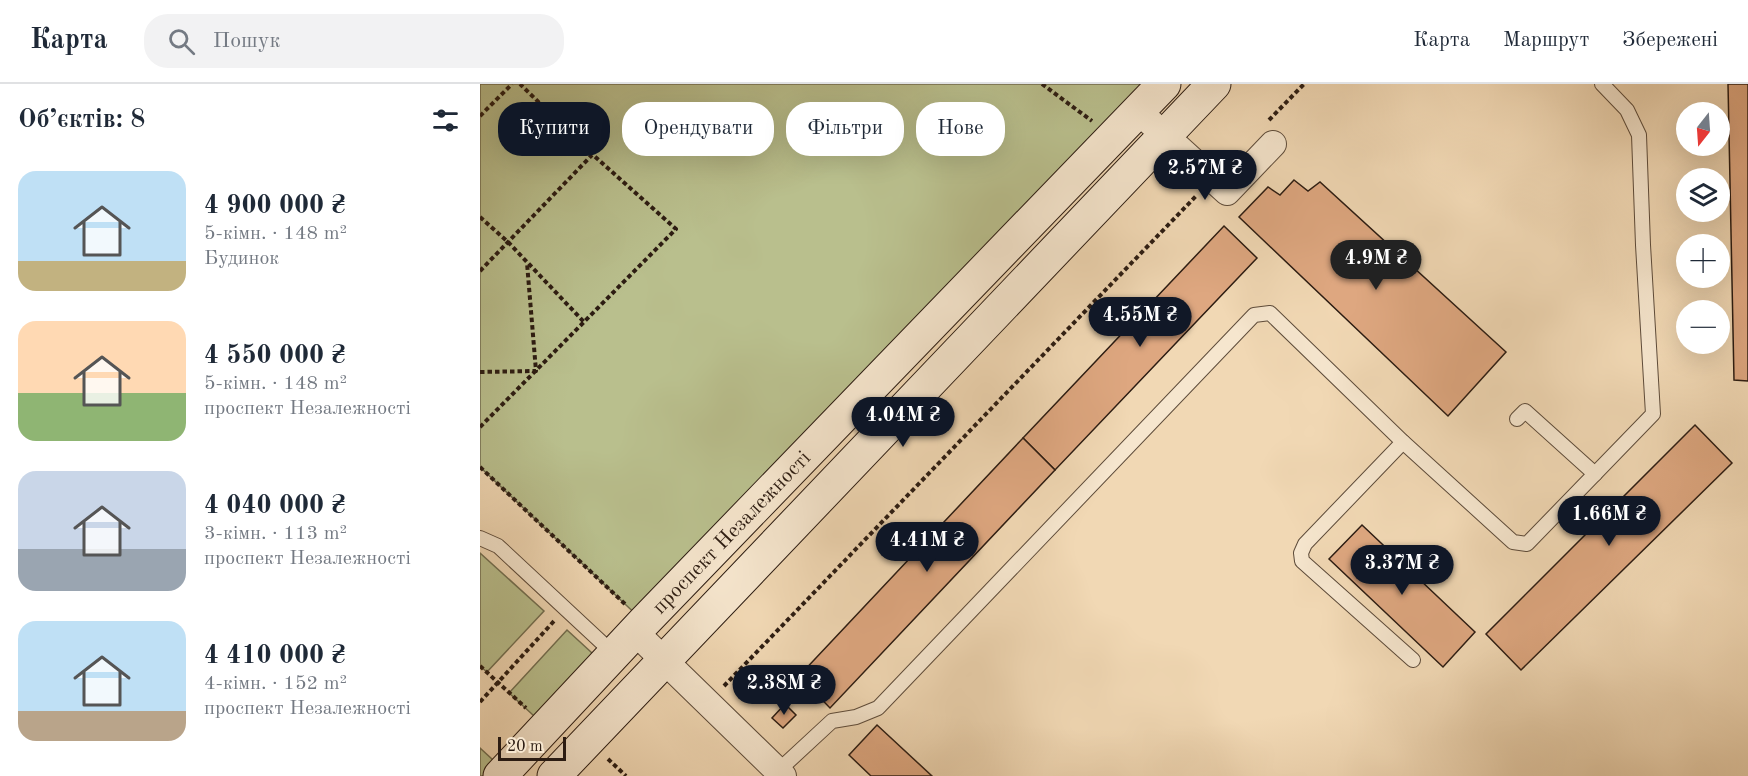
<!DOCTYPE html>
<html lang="uk">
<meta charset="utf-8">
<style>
:root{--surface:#fff;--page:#f2f2f3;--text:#1f2937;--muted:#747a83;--line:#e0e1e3;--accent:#111827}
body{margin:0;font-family:"Old Standard TT",serif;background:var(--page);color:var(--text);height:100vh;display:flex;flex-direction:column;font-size:22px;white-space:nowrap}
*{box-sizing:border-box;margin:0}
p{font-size:20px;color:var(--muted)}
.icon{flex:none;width:33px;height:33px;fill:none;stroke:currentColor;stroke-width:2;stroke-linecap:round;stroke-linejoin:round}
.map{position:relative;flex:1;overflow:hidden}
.side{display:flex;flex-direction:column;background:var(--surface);width:480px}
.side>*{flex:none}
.top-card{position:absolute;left:18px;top:18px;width:570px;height:54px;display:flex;gap:12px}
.needle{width:39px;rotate:197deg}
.controls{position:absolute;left:1196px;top:18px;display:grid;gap:12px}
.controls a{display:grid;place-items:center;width:54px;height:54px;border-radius:50%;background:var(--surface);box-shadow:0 6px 24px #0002;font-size:30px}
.scale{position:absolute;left:18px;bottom:15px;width:68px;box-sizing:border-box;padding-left:6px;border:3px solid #2c1c12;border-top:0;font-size:16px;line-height:21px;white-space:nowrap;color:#2c1c12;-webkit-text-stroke:4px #f6e6ce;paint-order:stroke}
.price{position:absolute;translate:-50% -51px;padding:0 14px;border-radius:21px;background:var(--accent);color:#fff;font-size:20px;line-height:39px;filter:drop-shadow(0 2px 3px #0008)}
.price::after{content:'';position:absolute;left:50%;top:36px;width:18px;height:14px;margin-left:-9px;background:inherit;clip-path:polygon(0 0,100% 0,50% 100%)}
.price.on{background:#222;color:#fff}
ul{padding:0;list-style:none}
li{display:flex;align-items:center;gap:18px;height:150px;padding:0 18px}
li span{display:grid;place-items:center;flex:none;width:168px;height:120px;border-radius:18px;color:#555}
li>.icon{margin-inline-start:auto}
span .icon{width:72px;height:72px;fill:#fffc;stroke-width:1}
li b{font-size:26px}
h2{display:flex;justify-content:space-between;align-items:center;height:72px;padding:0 18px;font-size:26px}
.tag{padding:0 21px;border-radius:24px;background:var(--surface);box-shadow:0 6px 24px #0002;font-size:21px;line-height:54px}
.tag.on{background:var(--accent);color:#fff}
header{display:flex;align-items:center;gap:36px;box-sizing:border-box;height:84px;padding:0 30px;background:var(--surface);border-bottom:2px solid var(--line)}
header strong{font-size:28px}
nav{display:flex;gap:33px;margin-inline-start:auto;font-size:21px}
.search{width:420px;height:54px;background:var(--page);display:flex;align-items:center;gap:15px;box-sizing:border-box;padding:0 21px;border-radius:24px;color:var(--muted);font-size:22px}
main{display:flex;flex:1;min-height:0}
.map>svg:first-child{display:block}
.green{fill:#b9bf8d;stroke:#726e50;stroke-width:1.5}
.building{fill:#dea780;stroke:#2c1c12;stroke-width:1.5}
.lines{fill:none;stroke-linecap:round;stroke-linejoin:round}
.lane-casing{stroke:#5d4b3a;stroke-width:16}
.street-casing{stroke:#5d4b3a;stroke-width:28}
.secondary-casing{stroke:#2c1c12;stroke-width:35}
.path{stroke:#2c1c12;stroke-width:4;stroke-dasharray:4.5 3;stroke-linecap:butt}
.lane{stroke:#f6e6ce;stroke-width:14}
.street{stroke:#f6e6ce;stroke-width:26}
.secondary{stroke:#f6e6ce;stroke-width:33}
.labels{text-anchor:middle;stroke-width:5;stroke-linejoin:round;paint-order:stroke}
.street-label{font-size:21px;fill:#2c1c12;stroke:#f6e6ce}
</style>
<header>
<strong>Карта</strong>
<div class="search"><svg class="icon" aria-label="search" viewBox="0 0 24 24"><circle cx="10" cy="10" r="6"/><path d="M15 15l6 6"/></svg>Пошук</div>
<nav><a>Карта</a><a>Маршрут</a><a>Збережені</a></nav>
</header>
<main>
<section class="side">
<h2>Об’єктів: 8<svg class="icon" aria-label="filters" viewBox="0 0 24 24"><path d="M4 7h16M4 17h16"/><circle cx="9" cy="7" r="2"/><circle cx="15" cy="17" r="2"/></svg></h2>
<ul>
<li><span style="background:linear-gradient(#bfe0f5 75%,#c2b280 0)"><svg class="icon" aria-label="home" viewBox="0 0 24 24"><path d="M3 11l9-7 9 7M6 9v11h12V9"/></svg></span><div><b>4 900 000 ₴</b><p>5-кімн. · 148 m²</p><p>Будинок</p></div></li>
<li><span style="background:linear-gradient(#ffd9b3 60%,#8fb573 0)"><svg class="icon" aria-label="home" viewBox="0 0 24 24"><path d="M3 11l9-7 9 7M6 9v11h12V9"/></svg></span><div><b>4 550 000 ₴</b><p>5-кімн. · 148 m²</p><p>проспект Незалежності</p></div></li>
<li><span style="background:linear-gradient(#c9d6e8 65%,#9aa5b1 0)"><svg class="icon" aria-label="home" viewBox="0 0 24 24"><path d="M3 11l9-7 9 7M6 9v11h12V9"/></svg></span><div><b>4 040 000 ₴</b><p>3-кімн. · 113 m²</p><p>проспект Незалежності</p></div></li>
<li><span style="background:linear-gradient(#bfe0f5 75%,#b9a48a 0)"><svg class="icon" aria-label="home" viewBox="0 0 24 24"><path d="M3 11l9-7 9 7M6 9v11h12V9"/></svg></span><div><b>4 410 000 ₴</b><p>4-кімн. · 152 m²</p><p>проспект Незалежності</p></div></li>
</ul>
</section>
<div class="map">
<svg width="1268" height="692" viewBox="0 0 1268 692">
<rect width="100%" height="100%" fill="#f1d8b4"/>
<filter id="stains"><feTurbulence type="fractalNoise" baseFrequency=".00333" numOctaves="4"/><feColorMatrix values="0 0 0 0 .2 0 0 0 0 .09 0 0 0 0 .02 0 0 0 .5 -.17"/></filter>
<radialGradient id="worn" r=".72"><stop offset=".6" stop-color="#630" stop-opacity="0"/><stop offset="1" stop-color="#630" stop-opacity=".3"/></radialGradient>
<g class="green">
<polygon points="0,0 675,0 164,538 0,383"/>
<polygon points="0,469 64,527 7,588 0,582"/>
<polygon points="87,546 124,580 66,643 29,609"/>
<polygon points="0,664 25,687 21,692 0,692"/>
</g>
<g class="building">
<polygon points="1248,0 1268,0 1268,297 1254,296"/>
<polygon points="814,96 828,107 840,98 1026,268 968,332 759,133 788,103 800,111"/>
<polygon points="744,142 777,174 575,386 543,354"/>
<polygon points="1215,341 1252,379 1041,586 1006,550"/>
<polygon points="543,354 575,386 350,624 319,592"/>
<polygon points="882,441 995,548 963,583 849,475"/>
<polygon points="305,620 316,631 303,644 292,634"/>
<polygon points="397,641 452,692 391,692 369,671"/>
</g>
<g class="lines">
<defs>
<g id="lane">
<polyline points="1037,335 1045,327 1115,390"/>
<polyline points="923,358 825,460 821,469 822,477 933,576"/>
<polyline points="0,454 18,462 134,570"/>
<polyline points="298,687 352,637 376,633 398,624 774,231 790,229 923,358 1033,458 1047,460 1173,330 1163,161 1159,51 1147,26 1122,0"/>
</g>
<g id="street">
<polyline points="658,27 747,108 793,60"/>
<polyline points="164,538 155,548 303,692"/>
</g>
<g id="secondary">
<polyline points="20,692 164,538 684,0"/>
<polyline points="74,692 734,0"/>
</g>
</defs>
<use href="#lane" class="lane-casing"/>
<use href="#street" class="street-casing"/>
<use href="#secondary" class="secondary-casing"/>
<g class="path">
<polyline points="562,0 612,37"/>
<polyline points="0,32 32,0"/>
<polyline points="789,36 824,0"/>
<polyline points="0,133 28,158 104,238"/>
<polyline points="0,187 112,71"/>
<polyline points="0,288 56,287 47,179"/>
<polyline points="0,343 196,145 113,71 40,0"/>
<polyline points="0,383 146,521"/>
<polyline points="0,582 46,624"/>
<polyline points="244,602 717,111"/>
<polyline points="0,618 75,536"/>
<polyline points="128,675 146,692"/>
</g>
<use href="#lane" class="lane"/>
<use href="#street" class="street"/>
<use href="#secondary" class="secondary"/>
</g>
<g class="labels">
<g class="street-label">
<text transform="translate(251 448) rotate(-46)" y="7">проспект Незалежності</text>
</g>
</g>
<rect width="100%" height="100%" filter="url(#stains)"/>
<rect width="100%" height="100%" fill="url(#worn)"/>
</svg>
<div class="controls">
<a><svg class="needle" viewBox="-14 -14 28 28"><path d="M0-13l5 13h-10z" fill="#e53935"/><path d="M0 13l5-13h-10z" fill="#747a83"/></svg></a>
<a><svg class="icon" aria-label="layers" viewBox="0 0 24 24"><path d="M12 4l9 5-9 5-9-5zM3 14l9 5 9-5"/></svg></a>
<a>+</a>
<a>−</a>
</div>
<div class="scale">20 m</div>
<b class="price" style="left:725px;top:117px">2.57M ₴</b>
<b class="price on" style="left:896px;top:207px">4.9M ₴</b>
<b class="price" style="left:660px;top:264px">4.55M ₴</b>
<b class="price" style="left:423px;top:364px">4.04M ₴</b>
<b class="price" style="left:1129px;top:463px">1.66M ₴</b>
<b class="price" style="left:447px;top:489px">4.41M ₴</b>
<b class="price" style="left:922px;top:512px">3.37M ₴</b>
<b class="price" style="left:304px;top:632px">2.38M ₴</b>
<div class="top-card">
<a class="tag on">Купити</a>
<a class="tag">Орендувати</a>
<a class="tag">Фільтри</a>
<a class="tag">Нове</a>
</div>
</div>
</main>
